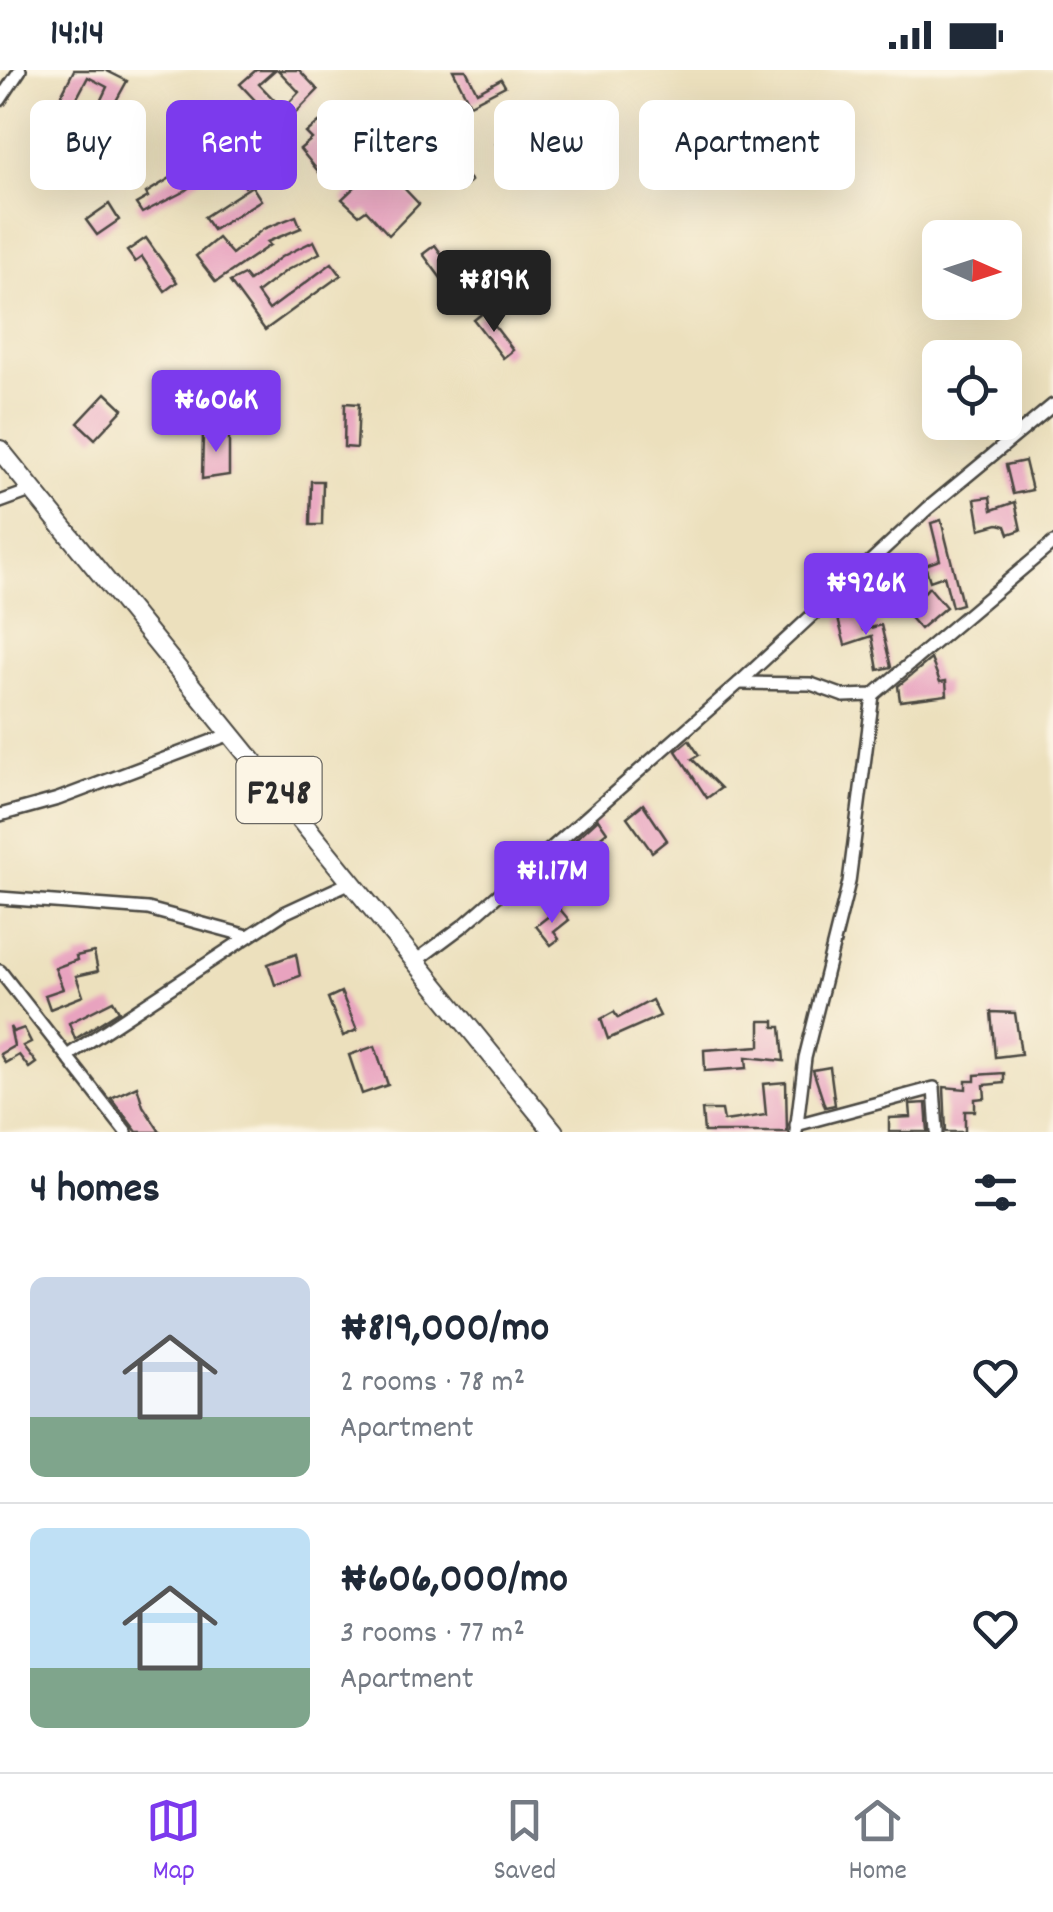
<!DOCTYPE html>
<meta charset="utf-8">
<style>
:root{--surface:#fff;--page:#f6f6f7;--text:#1f2937;--muted:#747a83;--line:#e0e1e3;--accent:#7c3aed}
body{margin:0;font-family:Dekko,sans-serif;background:var(--page);color:var(--text);height:100vh;display:flex;flex-direction:column;font-size:38px;white-space:nowrap}
*{box-sizing:border-box;margin:0}
p{font-size:32px;color:var(--muted)}
.icon{flex:none;width:55px;height:55px;fill:none;stroke:currentColor;stroke-width:2;stroke-linecap:round;stroke-linejoin:round}
.map{position:relative;height:1062px;overflow:hidden}
.panel{display:flex;flex-direction:column;background:var(--surface);flex:1}
.panel>*{flex:none}
.top-card{position:absolute;left:30px;top:30px;width:995px;height:90px;display:flex;gap:20px}
.needle{width:65px;rotate:93deg}
.fabs{position:absolute;left:922px;top:150px;display:grid;gap:20px}
.fabs a{display:grid;place-items:center;width:100px;height:100px;border-radius:15px;background:var(--surface);box-shadow:0 10px 40px #0002;font-size:50px}
.price{position:absolute;translate:-50% -85px;padding:0 22px;border-radius:10px;background:var(--accent);color:#fff;font-size:32px;line-height:65px;filter:drop-shadow(0 2px 5px #0008)}
.price::after{content:'';position:absolute;left:50%;top:60px;width:30px;height:22px;margin-left:-15px;background:inherit;clip-path:polygon(0 0,100% 0,50% 100%)}
.price.selected{background:#222;color:#fff}
ul{padding:0;list-style:none}
li{display:flex;align-items:center;gap:30px;height:250px;padding:0 30px}
li+li{border-top:2px solid var(--line)}
li span{display:grid;place-items:center;flex:none;width:280px;height:200px;border-radius:15px;color:#555}
li>.icon{margin-inline-start:auto}
span .icon{width:120px;height:120px;fill:#fffc;stroke-width:1}
li b{font-size:42px}
h2{display:flex;justify-content:space-between;align-items:center;height:120px;padding:0 30px;font-size:42px}
.tag{padding:0 35px;border-radius:15px;background:var(--surface);box-shadow:0 10px 40px #0002;font-size:35px;line-height:90px}
.tag.selected{background:var(--accent);color:#fff}
.status{display:flex;justify-content:space-between;align-items:center;height:70px;padding:0 50px;background:var(--surface);direction:ltr}
.status svg{height:28px;fill:currentColor}
.tab-bar{display:flex;justify-content:space-around;align-items:center;height:140px;border-top:2px solid var(--line);background:var(--surface);font-size:28px;color:var(--muted)}
.tab-bar a{display:grid;justify-items:center;gap:5px}
.tab-bar .selected{color:var(--accent)}
.map>svg:first-child{display:block}
.building{fill:#e8a3bf;fill-rule:evenodd}
.lines{fill:none;stroke-linecap:round;stroke-linejoin:round}
.street-casing{stroke:#484641;stroke-width:16}
.primary-casing{stroke:#484641;stroke-width:22}
.street{stroke:#fff;stroke-width:11}
.primary{stroke:#fff;stroke-width:18}
.labels{text-anchor:middle;stroke-width:8;stroke-linejoin:round;paint-order:stroke}
.shield{fill:#fcf5e5;stroke:#6a6863;stroke-width:2.5}
.shield-label{font-size:38px;font-weight:bold;fill:#2b2b2b}
</style>
<div class="status"><b>14:14</b><svg viewBox="0 0 49 12"><path d="M0 12V9h3v3zM5 12V6h3v6zM10 12V3h3v9zM15 12V0h3v12zM26 1h20v11H26zM47 4h2v5h-2z"/></svg></div>
<div class="map">
<svg width="1053" height="1062" viewBox="0 0 1053 1062">
<rect width="100%" height="100%" fill="#fcf5e5"/>
<filter id="ink" filterUnits="userSpaceOnUse"><feTurbulence type="fractalNoise" baseFrequency=".01" numOctaves="2"/><feDisplacementMap in="SourceGraphic" scale="20" xChannelSelector="R" yChannelSelector="G"/><feConvolveMatrix kernelMatrix="1 2 1 2 8 2 1 2 1" color-interpolation-filters="sRGB"/></filter>
<filter id="wash" filterUnits="userSpaceOnUse"><feTurbulence type="fractalNoise" baseFrequency=".0048" numOctaves="4" result="noise"/><feDisplacementMap in="SourceGraphic" scale="40" xChannelSelector="R" yChannelSelector="G"/><feGaussianBlur stdDeviation="2.25" result="paint"/><feColorMatrix in="noise" values="0 0 0 0 0 0 0 0 0 0 0 0 0 0 0 0 0 1.4 0 .05"/><feComposite in="paint" operator="in"/></filter>
<g filter="url(#wash)">
<rect width="100%" height="100%" fill="#ece0bd"/>
<g id="blocks">
<g class="building">
<path d="M74 0H105L127 11 96 67 50 47ZM88 7 107 17 91 51 70 41Z"/>
<polygon points="256,0 275,0 259,14 283,39 299,22 278,0 299,0 318,20 281,58 240,14"/>
<polygon points="453,0 466,0 477,22 501,9 505,16 470,34"/>
<polygon points="575,33 598,82 590,86 588,82 576,94 569,88 583,72 572,47 501,81 496,74"/>
<polygon points="319,52 342,72 335,78 341,86 322,106 300,79 312,69 306,63"/>
<polygon points="420,57 471,111 460,121 440,103 435,108 416,88 419,85 410,75 415,70 411,66"/>
<polygon points="229,72 258,107 245,117 228,89 183,122 142,143 136,134 148,127 146,123"/>
<polygon points="380,93 419,134 389,165 366,140 359,145 342,129"/>
<polygon points="252,116 261,130 213,160 204,147"/>
<polygon points="109,134 119,150 97,165 86,150"/>
<polygon points="296,146 301,158 267,172 270,175 216,212 196,186 218,168 232,184 263,159"/>
<polygon points="146,168 177,212 165,221 142,187 135,192 127,181"/>
<polygon points="314,171 320,183 287,200 257,223 269,240 332,193 341,205 265,260 230,212 244,205 249,211 281,187"/>
<polygon points="435,175 464,215 452,223 423,184"/>
<polygon points="484,242 513,280 503,288 474,250"/>
<polygon points="106,323 123,339 95,369 78,353"/>
<polygon points="345,333 359,334 357,378 344,377"/>
<polygon points="203,362 229,362 229,405 202,409"/>
<polygon points="1025,391 1032,420 1013,424 1006,395"/>
<polygon points="311,411 323,411 322,455 310,455"/>
<polygon points="990,427 992,440 1015,432 1021,460 1009,464 1006,456 998,454 980,459 975,429"/>
<polygon points="941,450 962,534 952,537 944,506 930,511 925,495 940,490 931,453"/>
<polygon points="929,517 946,537 920,559 906,543"/>
<polygon points="857,544 863,560 881,555 891,597 878,600 872,566 845,575 838,549"/>
<polygon points="931,589 940,612 946,611 947,625 900,631 898,616"/>
<polygon points="689,670 699,685 692,689 721,718 707,728 676,681"/>
<polygon points="643,734 667,770 652,782 627,747"/>
<polygon points="598,749 607,762 572,790 564,780"/>
<polygon points="559,838 569,850 554,862 559,869 551,875 536,856"/>
<polygon points="94,882 98,901 76,906 83,926 50,939 45,925 63,919 55,898 77,890 76,886"/>
<polygon points="296,884 300,906 275,915 268,894"/>
<polygon points="341,922 357,960 343,966 328,928"/>
<polygon points="652,930 660,946 608,969 601,949 614,942 618,948"/>
<polygon points="113,931 119,941 75,969 69,953"/>
<polygon points="991,942 1015,943 1021,984 995,987"/>
<polygon points="760,951 774,951 774,957 781,957 784,991 746,987 747,998 705,1001 704,980 760,976"/>
<polygon points="10,957 13,962 24,958 31,972 23,976 36,993 29,998 19,985 5,993 0,984 14,976"/>
<polygon points="375,976 388,1015 362,1024 349,985"/>
<polygon points="830,997 835,1035 825,1037 813,1000"/>
<polygon points="1004,1003 1004,1013 984,1015 985,1028 975,1029 975,1041 965,1041 965,1062 946,1062 944,1017 966,1019 966,1011 975,1011 975,1005"/>
<polygon points="786,1012 787,1062 704,1062 702,1040 722,1040 724,1051 766,1045 763,1014"/>
<polygon points="137,1016 143,1036 160,1062 137,1062 111,1028"/>
<polygon points="926,1033 928,1062 889,1062 889,1048 911,1047 910,1034"/>
</g>
</g>
</g>
<g filter="url(#ink)">
<use href="#blocks" fill-opacity="0" stroke="#484641" stroke-width="2.5"/>
<g class="lines">
<defs>
<g id="street">
<polyline points="0,30 20,0"/>
<polyline points="0,432 33,420"/>
<polyline points="739,613 811,614 844,626 873,625 1053,473"/>
<polyline points="0,745 58,729 233,663"/>
<polyline points="0,828 148,839 248,866"/>
<polyline points="417,890 464,855 739,613 927,439 1053,335"/>
<polyline points="0,901 126,1062"/>
<polyline points="67,986 284,843 353,811"/>
<polyline points="796,1055 934,1018 937,1062"/>
<polyline points="796,1062 805,988 849,812 873,625"/>
</g>
<polyline id="primary" points="0,380 554,1062"/>
</defs>
<use href="#street" class="street-casing"/>
<use href="#primary" class="primary-casing"/>
<use href="#street" class="street"/>
<use href="#primary" class="primary"/>
</g>
</g>
<g class="labels">
<rect class="shield" x="236.5" y="687" width="85" height="66" rx="8"/>
<g class="shield-label">
<text x="279" y="733">F248</text>
</g>
</g>
</svg>
<div class="fabs">
<a><svg class="needle" viewBox="-14 -14 28 28"><path d="M0-13l5 13h-10z" fill="#e53935"/><path d="M0 13l5-13h-10z" fill="#747a83"/></svg></a>
<a><svg class="icon" aria-label="locate" viewBox="0 0 24 24"><circle cx="12" cy="12" r="6"/><path d="M12 2v4M12 18v4M2 12h4M18 12h4"/></svg></a>
</div>
<b class="price selected" style="left:494px;top:265px">₦819K</b>
<b class="price" style="left:216px;top:385px">₦606K</b>
<b class="price" style="left:866px;top:568px">₦926K</b>
<b class="price" style="left:552px;top:856px">₦1.17M</b>
<div class="top-card">
<a class="tag">Buy</a>
<a class="tag selected">Rent</a>
<a class="tag">Filters</a>
<a class="tag">New</a>
<a class="tag">Apartment</a>
</div>
</div>
<section class="panel">
<h2>4 homes<svg class="icon" aria-label="filters" viewBox="0 0 24 24"><path d="M4 7h16M4 17h16"/><circle cx="9" cy="7" r="2"/><circle cx="15" cy="17" r="2"/></svg></h2>
<ul>
<li><span style="background:linear-gradient(#c9d6e8 70%,#7fa58c 0)"><svg class="icon" aria-label="home" viewBox="0 0 24 24"><path d="M3 11l9-7 9 7M6 9v11h12V9"/></svg></span><div><b>₦819,000/mo</b><p>2 rooms · 78 m²</p><p>Apartment</p></div><svg class="icon" aria-label="heart" viewBox="0 0 24 24"><path d="M12 20l-8-8c-3-5 5-10 8-4 3-6 11-1 8 4z"/></svg></li>
<li><span style="background:linear-gradient(#bfe0f5 70%,#7fa58c 0)"><svg class="icon" aria-label="home" viewBox="0 0 24 24"><path d="M3 11l9-7 9 7M6 9v11h12V9"/></svg></span><div><b>₦606,000/mo</b><p>3 rooms · 77 m²</p><p>Apartment</p></div><svg class="icon" aria-label="heart" viewBox="0 0 24 24"><path d="M12 20l-8-8c-3-5 5-10 8-4 3-6 11-1 8 4z"/></svg></li>
</ul>
</section>
<nav class="tab-bar">
<a class="selected"><svg class="icon" aria-label="map" viewBox="0 0 24 24"><path d="M3 6l6-2 6 2 6-2v14l-6 2-6-2-6 2zM9 4v14M15 6v14"/></svg>Map</a>
<a><svg class="icon" aria-label="saved" viewBox="0 0 24 24"><path d="M7 4h10v16l-5-4-5 4z"/></svg>Saved</a>
<a><svg class="icon" aria-label="home" viewBox="0 0 24 24"><path d="M3 11l9-7 9 7M6 9v11h12V9"/></svg>Home</a>
</nav>
